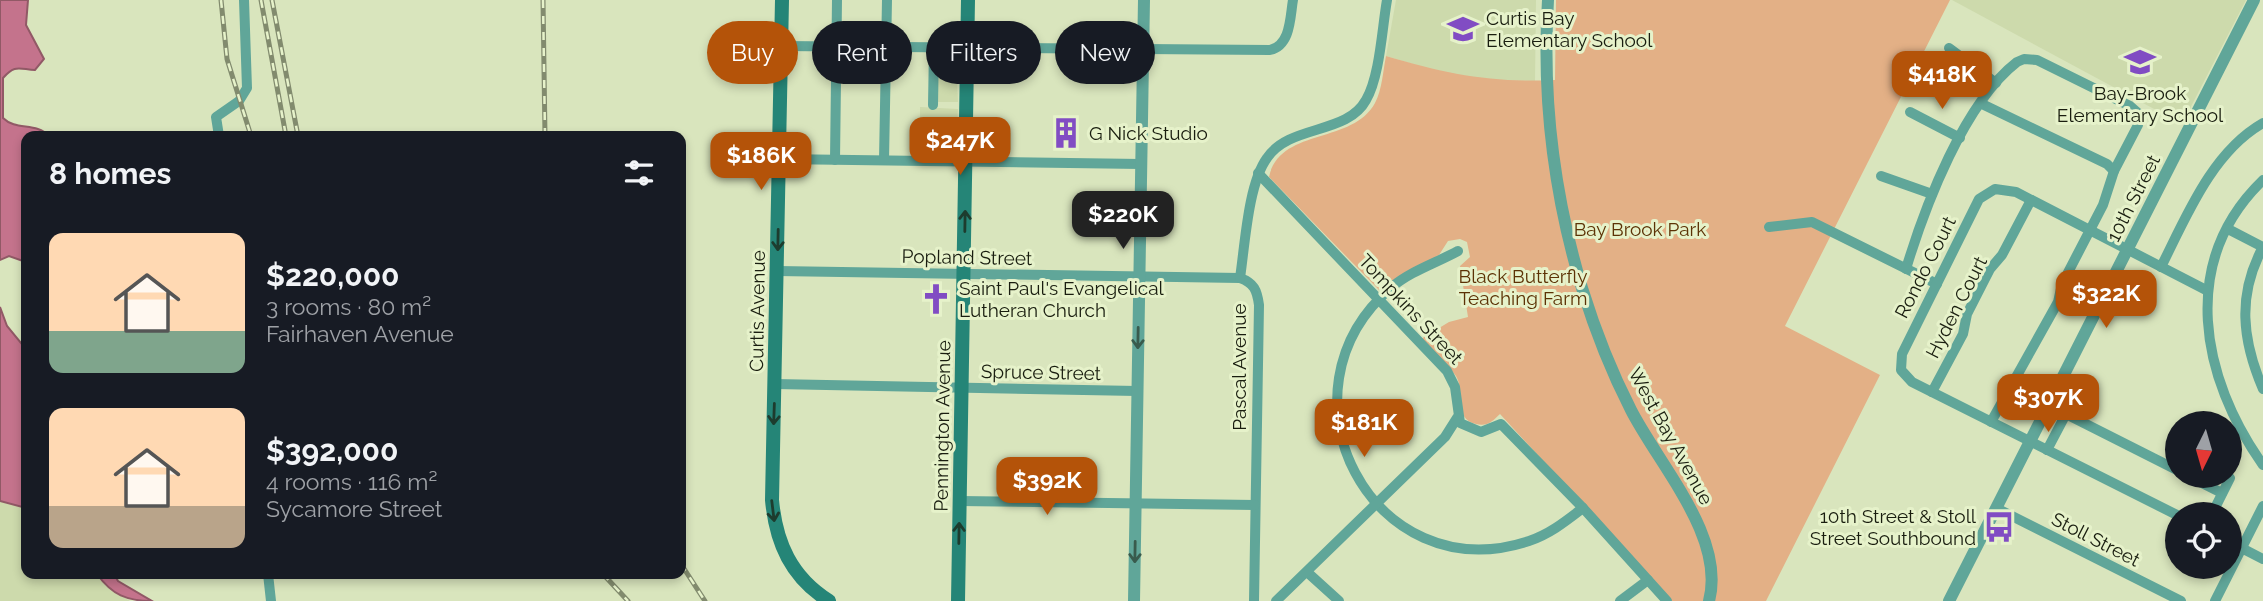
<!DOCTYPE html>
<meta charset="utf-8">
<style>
:root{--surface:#171b24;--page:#20242c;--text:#f1f3f6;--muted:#9ea1a6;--accent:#b45309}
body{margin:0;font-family:Raleway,sans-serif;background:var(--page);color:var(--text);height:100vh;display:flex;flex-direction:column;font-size:26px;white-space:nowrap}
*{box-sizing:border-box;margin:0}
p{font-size:23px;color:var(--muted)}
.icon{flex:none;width:38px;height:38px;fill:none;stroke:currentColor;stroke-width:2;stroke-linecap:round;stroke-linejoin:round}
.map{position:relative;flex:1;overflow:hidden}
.panel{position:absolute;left:21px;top:131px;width:665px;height:448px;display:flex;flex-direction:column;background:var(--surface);border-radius:14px;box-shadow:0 4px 10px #0003}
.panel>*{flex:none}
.banner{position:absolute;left:707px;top:21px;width:665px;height:63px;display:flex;gap:14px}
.needle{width:46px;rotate:185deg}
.tools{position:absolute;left:2165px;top:411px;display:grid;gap:14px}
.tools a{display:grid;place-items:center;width:77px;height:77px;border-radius:50%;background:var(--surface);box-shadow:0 4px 10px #0003;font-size:35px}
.price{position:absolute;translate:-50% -60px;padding:0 16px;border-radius:14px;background:var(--accent);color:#fff;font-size:23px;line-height:46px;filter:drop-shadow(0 2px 4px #0008)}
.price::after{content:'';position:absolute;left:50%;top:42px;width:21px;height:16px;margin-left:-10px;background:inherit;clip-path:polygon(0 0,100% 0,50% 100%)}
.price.on{background:#222;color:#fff}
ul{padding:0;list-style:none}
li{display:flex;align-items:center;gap:21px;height:175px;padding:0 28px}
li span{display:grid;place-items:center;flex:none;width:196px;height:140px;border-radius:14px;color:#555}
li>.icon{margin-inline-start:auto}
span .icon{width:84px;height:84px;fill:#fffc;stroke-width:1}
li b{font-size:30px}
h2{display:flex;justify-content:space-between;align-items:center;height:84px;padding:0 28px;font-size:30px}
.tag{padding:0 24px;border-radius:32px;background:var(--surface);box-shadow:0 4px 10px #0003;font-size:24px;line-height:63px}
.tag.on{background:var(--accent);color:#fff}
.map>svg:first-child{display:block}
.built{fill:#cddaac}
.green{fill:#e3b086}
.water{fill:#c4738c;stroke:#915966;stroke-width:2}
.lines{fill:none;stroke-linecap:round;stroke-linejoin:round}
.minor{stroke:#60a699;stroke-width:10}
.tertiary{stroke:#60a699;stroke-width:12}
.secondary{stroke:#258577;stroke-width:14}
.rail-casing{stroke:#828b6e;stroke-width:5}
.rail{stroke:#e6f2ca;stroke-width:2.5;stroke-dasharray:8;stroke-linecap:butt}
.oneway{stroke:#1d3c2e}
.oneway2{stroke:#395b4d}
.labels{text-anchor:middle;stroke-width:6;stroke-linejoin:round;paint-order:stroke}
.poi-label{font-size:19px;fill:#191d0f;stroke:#e6f2ca;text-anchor:start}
.street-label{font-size:19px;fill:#191d0f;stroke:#e6f2ca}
.park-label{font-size:19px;fill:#5c3205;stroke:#e6f2ca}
</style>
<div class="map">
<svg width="2263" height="601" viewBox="0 0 2263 601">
<rect width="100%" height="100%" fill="#d9e5bd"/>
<g class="built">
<polygon points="1396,0 1536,0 1535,81 1480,80 1446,74 1386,56"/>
<polygon points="1952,0 2246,0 2182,124"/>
<polygon points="937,55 956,55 958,102 937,102"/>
<polygon points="920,107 958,109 956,140 920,138"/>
<polygon points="978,132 1011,133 1011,150 977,150"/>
<polygon points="1106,204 1131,205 1130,226 1105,225"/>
<polygon points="0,501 26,508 26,574 97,574 106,586 130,601 0,601"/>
</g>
<path class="green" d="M1556 0H1950L1785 326 1880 375 1766 601H1672L1500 414C1493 421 1487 427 1476 424 1452 418 1466 393 1456 376 1447 363 1432 351 1421 339L1449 322 1468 317 1460 266 1470 257 1467 242 1460 239 1448 241 1439 255 1379 290 1269 177C1280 127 1352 145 1375 103 1382 90 1383 71 1386 56 1446 74 1492 83 1555 80Z"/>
<g class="water">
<path d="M0 0H28L26 25 44 59 35 70C19 69 15 64 3 78V118C16 131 36 122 49 136H26V262L9 256 0 260Z"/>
<polygon points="0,307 7,326 26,349 26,508 0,501"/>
<path d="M97 574H114L118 581 152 601C127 601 112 595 97 574Z"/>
</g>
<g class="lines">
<g class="minor">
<path d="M781 46 1270 50C1291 45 1290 17 1293 0"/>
<polyline points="1949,48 1996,83"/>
<polyline points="1982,104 2107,164 2114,171"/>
<polyline points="933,105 934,48"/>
<polyline points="1910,112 1960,138"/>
<polyline points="219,136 216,117 239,101 247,88 244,0"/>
<polyline points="779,159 1141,164"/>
<polyline points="835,160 837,0"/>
<polyline points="884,160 887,0"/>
<polyline points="1258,173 1447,371 1455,387 1460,423 1481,432 1501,424 1583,508 1667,601"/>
<polyline points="1881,176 1932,194"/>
<path d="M2263 180C2178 262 2201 378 2263 465"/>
<polyline points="1769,227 1812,222 1937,284"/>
<polyline points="2228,229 2263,247"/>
<path d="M2263 247C2237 295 2242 340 2263 389"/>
<path d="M1458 251C1436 263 1411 271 1392 287 1268 391 1372 593 1529 541 1550 534 1566 521 1583 508"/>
<path d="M2161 267C2186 217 2212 152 2263 123"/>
<path d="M1906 269C1925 206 1964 103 2017 62L2024 59 2037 60 2130 106 2138 113V125L2114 171 2103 205 2062 284 2058 302 1991 422"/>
<path d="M777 271 1240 278C1254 283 1257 290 1259 305L1254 601"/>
<path d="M1240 278C1245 245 1248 184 1267 158 1290 124 1347 135 1366 100 1380 76 1382 28 1387 0"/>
<polyline points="775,384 1137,391"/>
<polyline points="1932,392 1963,334 1967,314 1990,269 2002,255 2031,200"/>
<polyline points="2047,450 2066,414 2177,470"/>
<polyline points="2188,476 2222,493"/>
<polyline points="960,501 1255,505"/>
<polyline points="1996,508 2181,601"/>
<polyline points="2212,514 2230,478"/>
<polyline points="2177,515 1912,382 1901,370 1902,354 1979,199 1995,189 2016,192 2208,291"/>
<polyline points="2230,542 2263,559"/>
<polyline points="1307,572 1339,601"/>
<polyline points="268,574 271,601"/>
<polyline points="1276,601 1445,437 1457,418"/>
<polyline points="1620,601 1648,580"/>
<polyline points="2215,601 2263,506"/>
</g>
<g class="tertiary">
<path d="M1548 0C1542 97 1554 195 1582 288 1595 330 1611 371 1631 410 1659 465 1726 537 1709 601"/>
<polyline points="1134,601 1144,0"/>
<polyline points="1949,601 2254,0"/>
</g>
<g class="secondary">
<path d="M782 0 772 500C776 543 791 577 829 601"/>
<polyline points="958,601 968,0"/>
</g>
<defs>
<g id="rail">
<polyline points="221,0 227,59 251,136"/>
<polyline points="261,0 286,136"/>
<polyline points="272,0 298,136"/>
<polyline points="543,0 545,136"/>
<polyline points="681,564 705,601"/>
<polyline points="603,574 628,601"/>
</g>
</defs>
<use href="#rail" class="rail-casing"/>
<use href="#rail" class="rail"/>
</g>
<defs><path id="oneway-shaft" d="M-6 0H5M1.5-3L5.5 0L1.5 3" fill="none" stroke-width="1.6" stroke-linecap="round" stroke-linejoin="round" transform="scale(1.75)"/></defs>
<g class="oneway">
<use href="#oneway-shaft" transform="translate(965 221) rotate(-89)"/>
<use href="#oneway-shaft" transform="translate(778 240) rotate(91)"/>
<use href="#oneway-shaft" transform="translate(774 414) rotate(92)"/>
<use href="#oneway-shaft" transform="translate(773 511) rotate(83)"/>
<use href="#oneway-shaft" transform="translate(959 533) rotate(-89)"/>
</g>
<g class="oneway2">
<use href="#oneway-shaft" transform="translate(1138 338) rotate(91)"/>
<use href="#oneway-shaft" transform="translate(1135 552) rotate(91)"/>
</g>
<defs>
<symbol id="school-bare" viewBox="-9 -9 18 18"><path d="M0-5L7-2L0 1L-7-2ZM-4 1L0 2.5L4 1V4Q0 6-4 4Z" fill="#814cc3" stroke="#e6f2ca" stroke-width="2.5" paint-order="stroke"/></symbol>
<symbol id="building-bare" viewBox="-9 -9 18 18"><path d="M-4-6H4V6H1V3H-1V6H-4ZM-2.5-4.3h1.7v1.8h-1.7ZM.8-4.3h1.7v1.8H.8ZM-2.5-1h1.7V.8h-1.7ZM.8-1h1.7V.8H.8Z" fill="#814cc3" stroke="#e6f2ca" stroke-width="2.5" paint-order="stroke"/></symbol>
<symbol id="church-bare" viewBox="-9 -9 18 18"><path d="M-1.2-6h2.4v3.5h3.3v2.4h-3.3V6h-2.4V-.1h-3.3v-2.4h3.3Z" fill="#814cc3" stroke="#e6f2ca" stroke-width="2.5" paint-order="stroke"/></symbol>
<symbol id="bus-bare" viewBox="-9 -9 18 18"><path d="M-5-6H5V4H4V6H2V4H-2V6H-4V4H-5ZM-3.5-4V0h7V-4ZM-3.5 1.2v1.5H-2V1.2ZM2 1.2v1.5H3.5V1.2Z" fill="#814cc3" stroke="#e6f2ca" stroke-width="2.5" paint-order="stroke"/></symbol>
</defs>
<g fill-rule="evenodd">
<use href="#school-bare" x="1441" y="7" width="44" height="44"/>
<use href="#school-bare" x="2118" y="40" width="44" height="44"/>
<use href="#building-bare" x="1044" y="111" width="44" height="44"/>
<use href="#church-bare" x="914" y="277" width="44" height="44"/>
<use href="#bus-bare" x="1977" y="505" width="44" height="44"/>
</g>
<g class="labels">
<g class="poi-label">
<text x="1486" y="25">Curtis Bay<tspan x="1486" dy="22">Elementary School</tspan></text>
<text x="2140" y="100" text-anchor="middle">Bay-Brook<tspan x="2140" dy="22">Elementary School</tspan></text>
<text x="1089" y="140">G Nick Studio</text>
<text x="959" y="295">Saint Paul's Evangelical<tspan x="959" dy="22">Lutheran Church</tspan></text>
<text x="1976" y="523" text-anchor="end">10th Street &amp; Stoll<tspan x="1976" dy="22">Street Southbound</tspan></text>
</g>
<g class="street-label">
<text transform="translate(2133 198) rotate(-63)" y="7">10th Street</text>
<text transform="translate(967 257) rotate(1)" y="7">Popland Street</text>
<text transform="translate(1925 267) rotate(-63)" y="7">Rondo Court</text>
<text transform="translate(1956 307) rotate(-63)" y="7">Hyden Court</text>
<text transform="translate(1411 309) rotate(47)" y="7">Tompkins Street</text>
<text transform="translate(757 311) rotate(-89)" y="7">Curtis Avenue</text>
<text transform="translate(1239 367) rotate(-90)" y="7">Pascal Avenue</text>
<text transform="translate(1041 372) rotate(1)" y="7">Spruce Street</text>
<text transform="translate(942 426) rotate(-89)" y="7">Pennington Avenue</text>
<text transform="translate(1671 436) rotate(61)" y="7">West Bay Avenue</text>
<text transform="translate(2096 539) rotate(27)" y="7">Stoll Street</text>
</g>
<g class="park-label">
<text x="1640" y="236">Bay Brook Park</text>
<text x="1523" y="283">Black Butterfly<tspan x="1523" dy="22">Teaching Farm</tspan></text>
</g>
</g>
</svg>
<div class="tools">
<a><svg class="needle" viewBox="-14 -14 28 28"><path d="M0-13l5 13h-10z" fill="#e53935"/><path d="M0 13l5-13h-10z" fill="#9ea1a6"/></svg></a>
<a><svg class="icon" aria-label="locate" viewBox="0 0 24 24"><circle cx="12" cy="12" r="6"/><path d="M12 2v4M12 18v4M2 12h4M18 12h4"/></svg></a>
</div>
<b class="price" style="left:1942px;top:111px">$418K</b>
<b class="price" style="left:960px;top:177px">$247K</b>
<b class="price" style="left:761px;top:192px">$186K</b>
<b class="price on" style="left:1123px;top:251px">$220K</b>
<b class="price" style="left:2106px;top:330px">$322K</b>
<b class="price" style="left:2048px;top:434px">$307K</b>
<b class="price" style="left:1364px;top:459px">$181K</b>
<b class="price" style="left:1047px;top:517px">$392K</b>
<div class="banner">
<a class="tag on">Buy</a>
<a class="tag">Rent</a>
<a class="tag">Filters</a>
<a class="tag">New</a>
</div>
<section class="panel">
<h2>8 homes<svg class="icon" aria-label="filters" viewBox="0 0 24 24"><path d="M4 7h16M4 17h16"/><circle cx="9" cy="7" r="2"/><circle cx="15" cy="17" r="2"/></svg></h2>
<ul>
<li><span style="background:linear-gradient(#ffd9b3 70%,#7fa58c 0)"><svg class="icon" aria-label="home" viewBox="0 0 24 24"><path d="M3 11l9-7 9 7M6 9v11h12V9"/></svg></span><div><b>$220,000</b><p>3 rooms · 80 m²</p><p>Fairhaven Avenue</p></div></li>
<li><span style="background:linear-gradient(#ffd9b3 70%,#b9a48a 0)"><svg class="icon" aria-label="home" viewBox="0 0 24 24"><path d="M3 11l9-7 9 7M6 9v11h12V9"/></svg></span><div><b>$392,000</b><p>4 rooms · 116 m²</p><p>Sycamore Street</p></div></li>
</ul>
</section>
</div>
